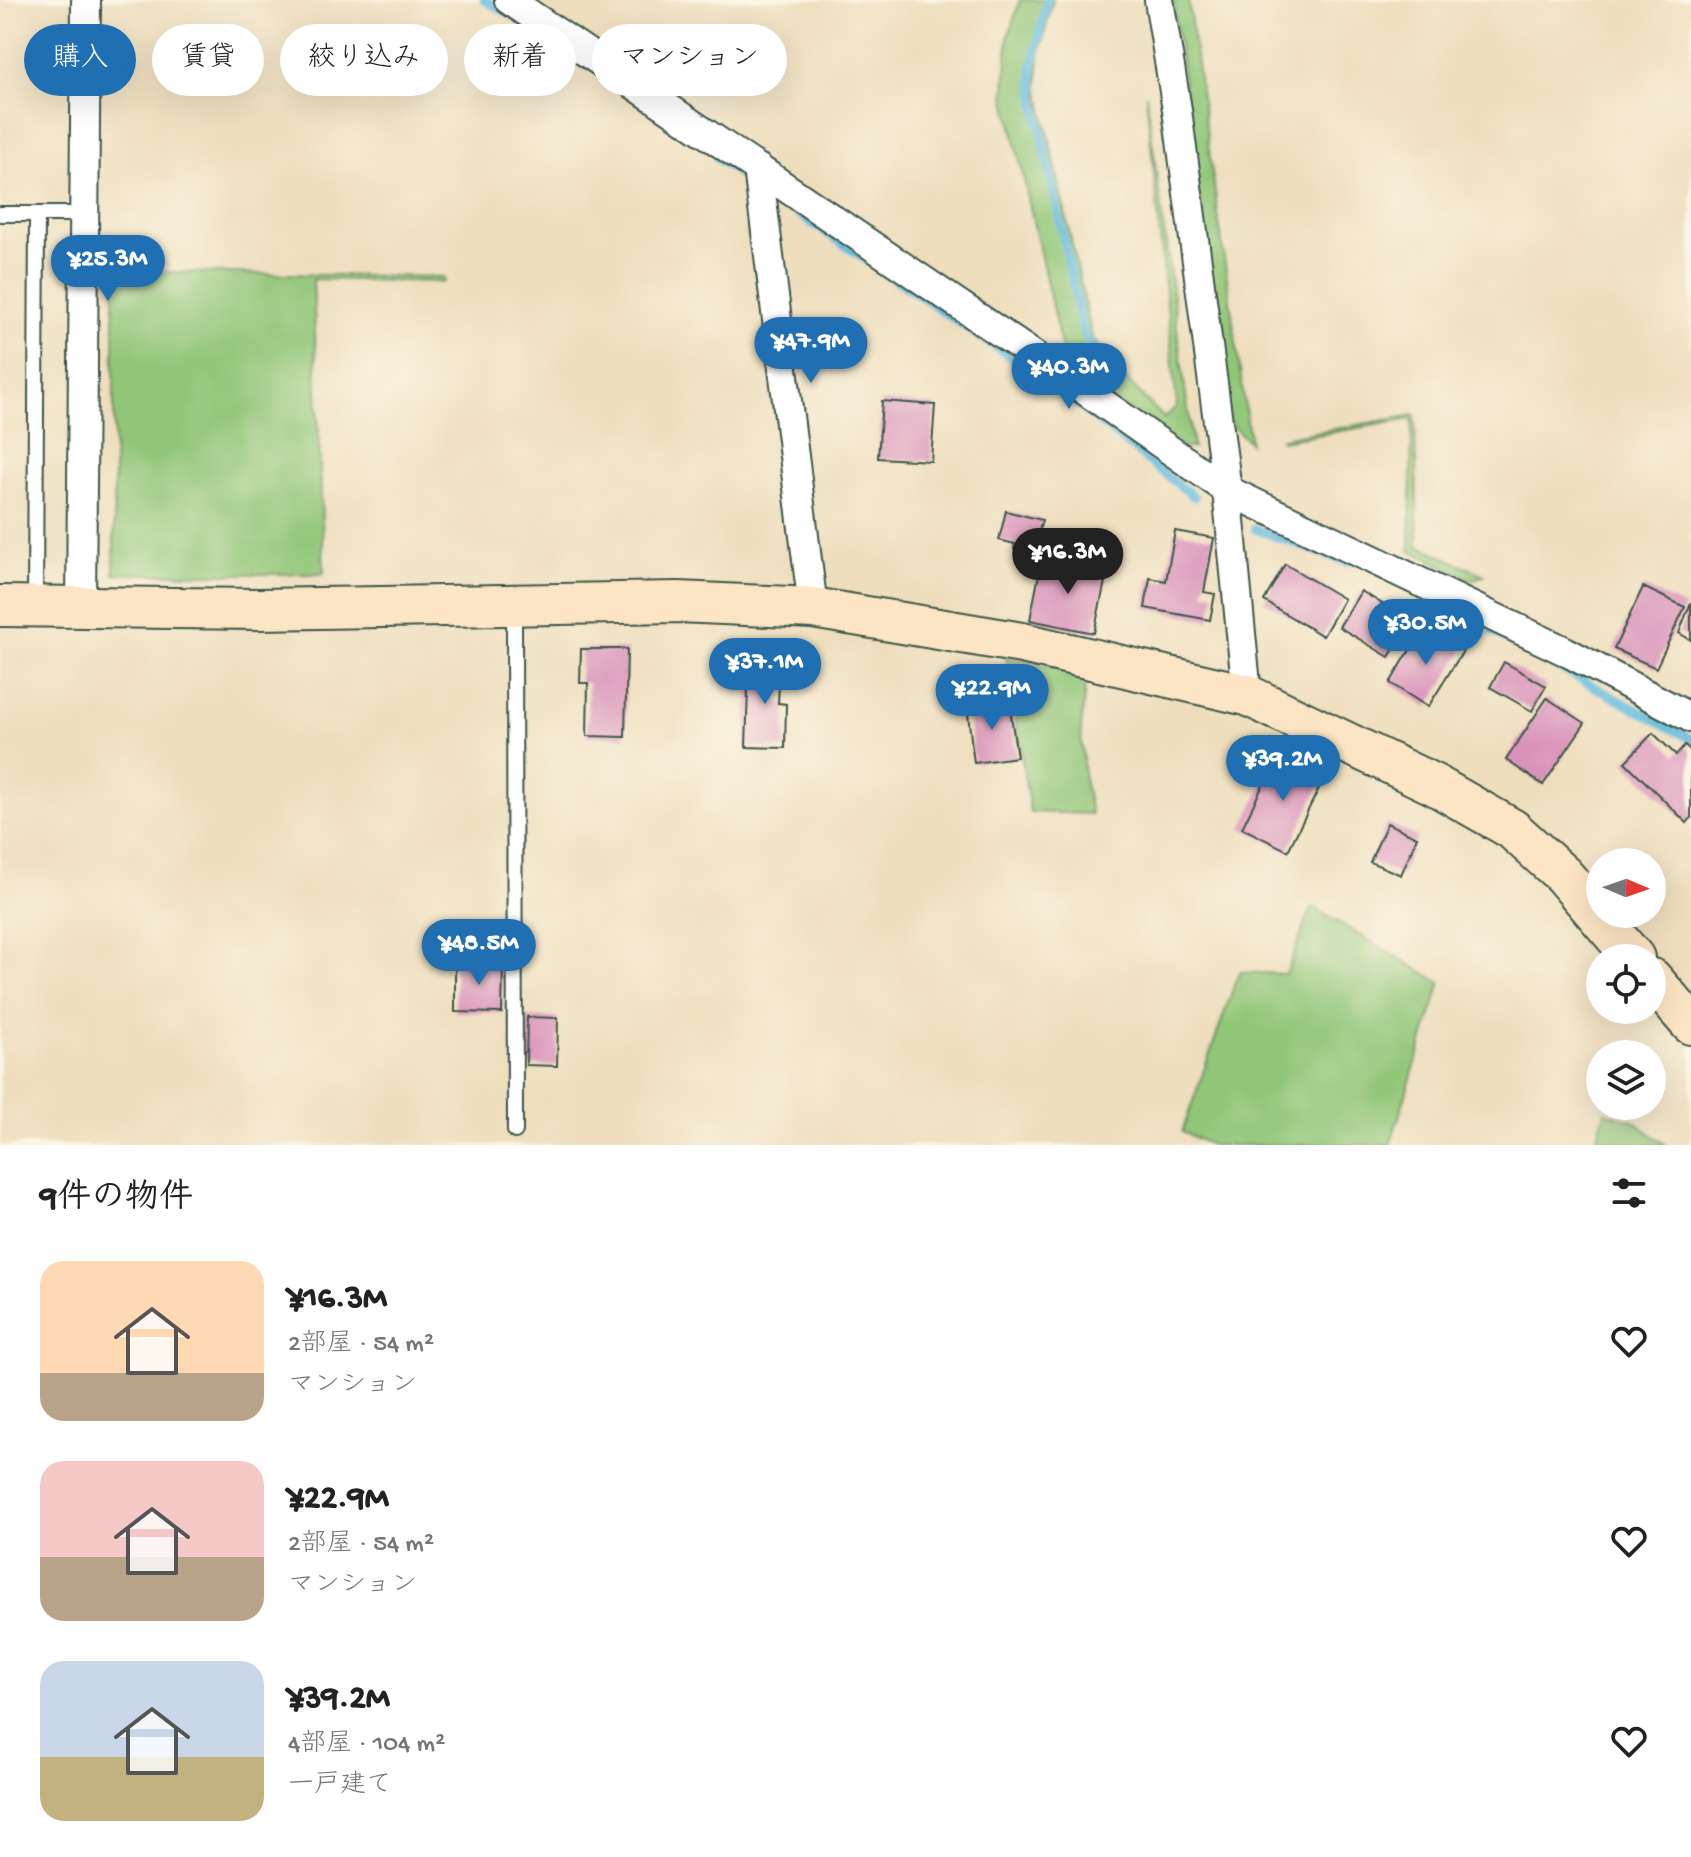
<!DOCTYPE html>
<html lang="ja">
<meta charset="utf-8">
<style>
:root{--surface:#fff;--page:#f6f6f6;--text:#222;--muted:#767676;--accent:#1f6fb2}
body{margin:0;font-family:"Gochi Hand","Klee One",sans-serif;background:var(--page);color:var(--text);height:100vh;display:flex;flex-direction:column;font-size:30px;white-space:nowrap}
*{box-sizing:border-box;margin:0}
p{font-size:26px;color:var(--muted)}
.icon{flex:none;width:44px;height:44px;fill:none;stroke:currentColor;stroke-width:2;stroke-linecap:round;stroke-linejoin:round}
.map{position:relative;height:1145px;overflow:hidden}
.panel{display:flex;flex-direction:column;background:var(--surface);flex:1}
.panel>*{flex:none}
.banner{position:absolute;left:24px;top:24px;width:800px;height:72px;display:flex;gap:16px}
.needle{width:52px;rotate:92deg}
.buttons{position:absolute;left:1586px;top:848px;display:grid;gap:16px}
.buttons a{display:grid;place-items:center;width:80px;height:80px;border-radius:50%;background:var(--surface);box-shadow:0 8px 32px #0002;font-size:40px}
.price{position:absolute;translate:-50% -68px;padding:0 18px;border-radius:28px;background:var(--accent);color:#fff;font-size:26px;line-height:52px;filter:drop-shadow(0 2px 4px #0008)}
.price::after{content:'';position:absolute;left:50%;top:48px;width:24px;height:18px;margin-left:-12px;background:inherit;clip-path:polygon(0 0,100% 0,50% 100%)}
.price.current{background:#222;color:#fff}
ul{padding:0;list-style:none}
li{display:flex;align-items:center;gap:24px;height:200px;padding:0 40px}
li span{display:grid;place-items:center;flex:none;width:224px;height:160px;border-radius:24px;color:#555}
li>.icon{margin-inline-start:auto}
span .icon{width:96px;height:96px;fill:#fffc;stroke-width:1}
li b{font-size:34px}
h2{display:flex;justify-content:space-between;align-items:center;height:96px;padding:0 40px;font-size:34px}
.tag{padding:0 28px;border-radius:36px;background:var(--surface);box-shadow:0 8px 32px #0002;font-size:28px;line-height:72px}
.tag.current{background:var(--accent);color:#fff}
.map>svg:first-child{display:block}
.green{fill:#91c678;stroke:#588256;stroke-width:2}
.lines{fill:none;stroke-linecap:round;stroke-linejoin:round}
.stream{stroke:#61b9de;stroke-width:9}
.building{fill:#d993ba}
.lane-casing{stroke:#3e5549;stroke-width:18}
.street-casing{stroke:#3e5549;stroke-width:32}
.secondary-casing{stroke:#3e5549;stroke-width:44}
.lane{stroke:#fff;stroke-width:14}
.street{stroke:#fff;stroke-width:28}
.secondary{stroke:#fce5c4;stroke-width:40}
</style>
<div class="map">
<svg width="1691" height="1145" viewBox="0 0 1691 1145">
<rect width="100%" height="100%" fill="#fcf5e5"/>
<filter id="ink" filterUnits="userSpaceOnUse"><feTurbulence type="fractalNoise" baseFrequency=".0125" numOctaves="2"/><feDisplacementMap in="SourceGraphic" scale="16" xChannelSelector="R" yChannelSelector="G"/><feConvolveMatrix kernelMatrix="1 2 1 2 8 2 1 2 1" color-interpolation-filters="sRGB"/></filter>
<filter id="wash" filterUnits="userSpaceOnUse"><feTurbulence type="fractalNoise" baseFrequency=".006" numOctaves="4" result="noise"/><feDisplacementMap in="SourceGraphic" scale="32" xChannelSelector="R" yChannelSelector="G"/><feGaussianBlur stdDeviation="1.8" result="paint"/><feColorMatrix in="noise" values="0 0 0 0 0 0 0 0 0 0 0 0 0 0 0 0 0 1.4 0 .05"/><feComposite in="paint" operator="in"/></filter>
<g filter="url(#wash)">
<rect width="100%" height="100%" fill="#eedebd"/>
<g class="green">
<polygon points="1020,0 1053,0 1040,51 1038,86 1092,337 1111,364 1164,418 1177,406 1146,94 1193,448 1184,448 1076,374 1062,351 1005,95 1008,37"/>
<polygon points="1173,0 1188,0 1250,443 1228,421"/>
<polygon points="114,271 443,277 444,282 313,279 324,574 114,574"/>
<polygon points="1415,415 1418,545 1484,575 1472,580 1410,550 1412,419 1281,441 1281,438"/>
<polygon points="1006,657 1086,673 1081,730 1084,778 1091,814 1030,812"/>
<polygon points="1312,907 1441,983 1390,1145 1211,1145 1182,1132 1239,972 1286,974"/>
<polygon points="1605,1112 1633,1121 1666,1145 1595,1145"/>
</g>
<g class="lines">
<g class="stream">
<polyline points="484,0 504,11"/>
<polyline points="1047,0 1032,69 1035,101 1083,332 1094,350"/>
<polyline points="717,158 747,179"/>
<polyline points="790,208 1059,390 1194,497"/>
<polyline points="1255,529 1347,562"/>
<polyline points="1493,632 1691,739"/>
</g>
</g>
<g id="blocks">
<g class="building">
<polygon points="882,401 935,405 931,461 878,458"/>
<polygon points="1006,511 1042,520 1033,554 1014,549 1015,544 999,540"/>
<polygon points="1175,531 1214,538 1204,592 1215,594 1210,620 1145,608 1150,578 1166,581"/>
<polygon points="1042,559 1107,572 1094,633 1030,620"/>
<polygon points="1285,564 1344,599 1323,636 1264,601"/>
<polygon points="1643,587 1685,607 1656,668 1614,649"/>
<polygon points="1361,591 1411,621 1389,657 1339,627"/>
<polygon points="1691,602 1691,640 1679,633"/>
<polygon points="1424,627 1463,651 1428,707 1390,683"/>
<polygon points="581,649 627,649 625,737 587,736 588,683 580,683"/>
<polygon points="749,659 780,660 778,703 786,704 785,748 746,747"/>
<polygon points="1504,662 1546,686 1532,711 1490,687"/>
<polygon points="1547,698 1585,723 1543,785 1506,760"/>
<polygon points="1009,701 1017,757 974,763 967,706"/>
<polygon points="1653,733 1676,755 1685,745 1691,751 1691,818 1687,823 1625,762"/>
<polygon points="1277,756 1324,778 1288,851 1242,828"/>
<polygon points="1387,823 1417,837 1401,875 1370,862"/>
<polygon points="455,962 503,963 502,1013 455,1012"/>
<polygon points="527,1017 558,1018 557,1066 526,1065"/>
</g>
</g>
</g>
<g filter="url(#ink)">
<use href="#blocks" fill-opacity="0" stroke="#3e5549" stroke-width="2"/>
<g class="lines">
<defs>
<g id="lane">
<polyline points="0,214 83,214"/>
<polyline points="35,605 37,214"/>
<polyline points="514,609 515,1131"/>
</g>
<g id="street">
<polyline points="509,0 1060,373 1227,490 1565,651 1691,718"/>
<polyline points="1159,0 1177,110 1227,490 1247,695"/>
<polyline points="758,168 813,608"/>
<polyline points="81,606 86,0"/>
</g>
<g id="secondary">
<polyline points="0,606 259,609 678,602 813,608 1022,643 1247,695 1435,785 1512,829 1563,875 1634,958"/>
<polyline points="1652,979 1691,1024"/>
</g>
</defs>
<use href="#lane" class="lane-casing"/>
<use href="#street" class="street-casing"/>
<use href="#secondary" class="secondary-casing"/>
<use href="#lane" class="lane"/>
<use href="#street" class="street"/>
<use href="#secondary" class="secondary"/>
</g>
</g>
</svg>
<div class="buttons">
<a><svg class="needle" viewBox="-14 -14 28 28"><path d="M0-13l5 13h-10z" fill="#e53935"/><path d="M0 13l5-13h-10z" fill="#767676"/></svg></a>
<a><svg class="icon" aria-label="locate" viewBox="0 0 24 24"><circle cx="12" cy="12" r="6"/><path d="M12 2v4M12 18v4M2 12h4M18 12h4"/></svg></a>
<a><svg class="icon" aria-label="layers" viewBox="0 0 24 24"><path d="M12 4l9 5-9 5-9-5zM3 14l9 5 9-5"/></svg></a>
</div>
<b class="price" style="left:108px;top:303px">¥25.3M</b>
<b class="price" style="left:811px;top:385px">¥47.9M</b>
<b class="price" style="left:1069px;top:411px">¥40.3M</b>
<b class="price current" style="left:1068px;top:596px">¥16.3M</b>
<b class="price" style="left:1426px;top:667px">¥30.5M</b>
<b class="price" style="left:765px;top:706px">¥37.1M</b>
<b class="price" style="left:992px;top:732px">¥22.9M</b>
<b class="price" style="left:1283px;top:803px">¥39.2M</b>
<b class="price" style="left:479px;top:987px">¥48.5M</b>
<div class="banner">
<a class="tag current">購入</a>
<a class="tag">賃貸</a>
<a class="tag">絞り込み</a>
<a class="tag">新着</a>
<a class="tag">マンション</a>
</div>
</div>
<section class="panel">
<h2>9件の物件<svg class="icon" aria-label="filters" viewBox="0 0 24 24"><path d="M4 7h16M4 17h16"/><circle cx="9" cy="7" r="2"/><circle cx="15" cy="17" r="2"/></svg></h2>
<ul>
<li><span style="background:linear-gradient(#ffd9b3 70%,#b9a48a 0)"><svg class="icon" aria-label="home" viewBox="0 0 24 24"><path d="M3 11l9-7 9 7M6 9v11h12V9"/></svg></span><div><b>¥16.3M</b><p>2部屋 · 54 m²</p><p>マンション</p></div><svg class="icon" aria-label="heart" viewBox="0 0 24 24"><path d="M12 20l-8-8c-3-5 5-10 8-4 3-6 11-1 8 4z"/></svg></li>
<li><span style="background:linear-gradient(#f6c9c9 60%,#b9a48a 0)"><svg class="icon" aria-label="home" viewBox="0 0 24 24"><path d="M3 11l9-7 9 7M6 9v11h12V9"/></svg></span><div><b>¥22.9M</b><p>2部屋 · 54 m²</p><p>マンション</p></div><svg class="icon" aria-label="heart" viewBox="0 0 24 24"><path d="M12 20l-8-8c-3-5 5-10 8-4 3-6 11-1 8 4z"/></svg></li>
<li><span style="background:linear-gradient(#c9d6e8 60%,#c2b280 0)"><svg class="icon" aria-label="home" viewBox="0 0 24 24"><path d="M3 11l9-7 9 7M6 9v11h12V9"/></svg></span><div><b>¥39.2M</b><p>4部屋 · 104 m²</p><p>一戸建て</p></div><svg class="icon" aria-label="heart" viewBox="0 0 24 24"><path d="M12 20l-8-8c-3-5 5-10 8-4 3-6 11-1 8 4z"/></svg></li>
</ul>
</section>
